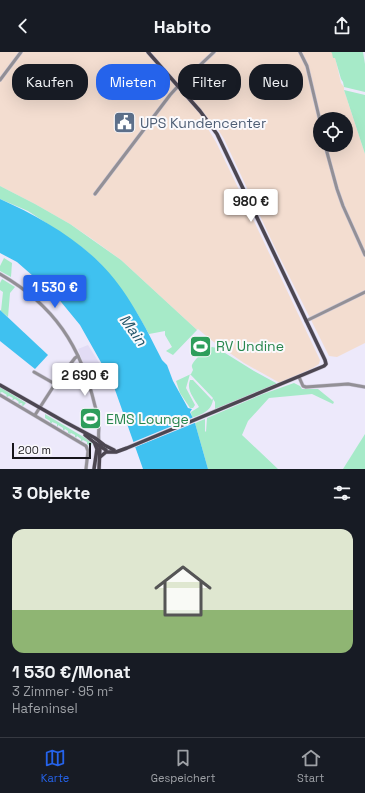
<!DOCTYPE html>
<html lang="de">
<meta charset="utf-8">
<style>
:root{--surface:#171b24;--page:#20242c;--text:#f1f3f6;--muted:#9ea1a6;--line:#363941;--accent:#2563eb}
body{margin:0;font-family:"Space Grotesk",sans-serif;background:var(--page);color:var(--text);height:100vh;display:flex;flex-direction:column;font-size:15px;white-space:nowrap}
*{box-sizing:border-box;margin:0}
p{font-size:13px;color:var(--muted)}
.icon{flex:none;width:22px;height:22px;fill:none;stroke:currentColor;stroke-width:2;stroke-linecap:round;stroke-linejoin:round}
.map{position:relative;height:417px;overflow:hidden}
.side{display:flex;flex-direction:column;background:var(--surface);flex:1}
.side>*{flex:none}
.top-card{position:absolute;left:12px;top:12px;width:341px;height:36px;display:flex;gap:8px}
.controls{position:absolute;left:313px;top:60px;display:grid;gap:8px}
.controls a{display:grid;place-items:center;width:40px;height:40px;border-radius:50%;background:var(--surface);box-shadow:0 4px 16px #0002;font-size:20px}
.scale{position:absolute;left:12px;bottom:10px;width:79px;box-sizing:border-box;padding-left:4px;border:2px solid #16141a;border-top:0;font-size:11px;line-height:14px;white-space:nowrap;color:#16141a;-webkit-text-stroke:3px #faf9fc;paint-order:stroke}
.price{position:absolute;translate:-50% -34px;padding:0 9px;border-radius:4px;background:#fff;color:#222;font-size:13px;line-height:26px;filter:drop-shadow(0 1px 2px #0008)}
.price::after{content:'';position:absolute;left:50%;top:24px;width:12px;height:9px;margin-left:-6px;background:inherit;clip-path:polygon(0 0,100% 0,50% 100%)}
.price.active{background:var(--accent);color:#fff}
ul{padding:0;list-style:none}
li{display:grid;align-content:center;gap:8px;height:212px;padding:0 12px}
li+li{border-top:1px solid var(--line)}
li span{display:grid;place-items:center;height:124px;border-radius:12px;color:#555}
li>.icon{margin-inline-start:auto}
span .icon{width:72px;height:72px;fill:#fffc;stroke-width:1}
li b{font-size:17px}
h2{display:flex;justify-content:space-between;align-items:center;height:48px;padding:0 12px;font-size:17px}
.chip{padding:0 14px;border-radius:16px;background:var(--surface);box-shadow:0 4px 16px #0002;font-size:14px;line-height:36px}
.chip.active{background:var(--accent);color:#fff}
header{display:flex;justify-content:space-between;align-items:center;height:52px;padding:0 12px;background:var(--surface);font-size:18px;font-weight:700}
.tabs{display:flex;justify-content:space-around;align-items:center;height:56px;border-top:1px solid var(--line);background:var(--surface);font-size:11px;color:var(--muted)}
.tabs a{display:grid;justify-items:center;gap:2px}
.tabs .active{color:var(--accent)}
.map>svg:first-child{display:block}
.built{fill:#e2dcf5}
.industrial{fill:#f3ddd0;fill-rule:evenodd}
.green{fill:#a6eac8}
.water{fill:#3fc1f0}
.pier{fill:#ede9fb}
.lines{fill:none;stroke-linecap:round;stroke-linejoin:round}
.minor-casing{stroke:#cbc7d7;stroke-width:4}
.major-casing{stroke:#cbc7d7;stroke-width:4.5}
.minor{stroke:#939096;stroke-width:3}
.major{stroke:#4c4651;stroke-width:3.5}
.labels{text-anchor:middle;stroke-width:4;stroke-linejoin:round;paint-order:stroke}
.service-label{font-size:14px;fill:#4e5e75;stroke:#faf9fc;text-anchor:start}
.leisure-label{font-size:14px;fill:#27864d;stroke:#faf9fc;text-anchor:start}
.water-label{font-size:15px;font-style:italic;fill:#225569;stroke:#faf9fc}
</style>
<header><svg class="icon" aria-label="back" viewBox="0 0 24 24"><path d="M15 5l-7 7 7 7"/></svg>Habito<svg class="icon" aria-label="share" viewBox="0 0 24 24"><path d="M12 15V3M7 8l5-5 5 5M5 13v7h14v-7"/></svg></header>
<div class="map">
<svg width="365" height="417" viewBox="0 0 365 417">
<rect width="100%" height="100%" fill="#ede9fb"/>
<polygon class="built" points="88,293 103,317 106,328 91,332 78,297"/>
<path class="industrial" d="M0 0H332L335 5 341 31 344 35V38L365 102V291L337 305 329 304 277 200 224 87 212 68 205 72 216 90 244 148 240 154 252 165 320 308 319 312 313 316 280 331 244 311 211 288 198 277 197 278 121 208 92 187 70 172 35 152 0 134ZM320 67H346V93H320Z"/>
<g class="green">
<polygon points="331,0 363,0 365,12 365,40 344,35 343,30 341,27 335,6 333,6 332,1"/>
<polygon points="344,38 365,43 365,102"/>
<polygon points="0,134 35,152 70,172 121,208 197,278 173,303 166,299 172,295 165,283 165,279 149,282 137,261 100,211 83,196 57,178 28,159 0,147"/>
<polygon points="4,206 12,211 11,225 0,219 0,214"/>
<polygon points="2,227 15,235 10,241 8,265 1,259 3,240 0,238 0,231"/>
<path d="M212 295 217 296 254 319 276 331V332L215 357V350L213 347C212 359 202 362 192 366L191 360 199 355C194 346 186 338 190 328H193L212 348 213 346 190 322 186 336 195 353 193 356H190L180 341 176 329 191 322 193 318C192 315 191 314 193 311 196 306 207 296 212 295Z"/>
<polygon points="294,331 300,334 302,337 318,337 334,350 333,352 312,342 269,346 248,369 242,383 278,417 208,417 195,371 205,367 205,379 206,380 207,366 263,342"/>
<polygon points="0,335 26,351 23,354 21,353 23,352 21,351 19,352 18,351 19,350 15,347 13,348 12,348 13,346 9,344 7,345 6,344 7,343 2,340 0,341"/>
<polygon points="45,362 87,387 92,391 91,394 87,392 87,390 83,388 82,389 81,389 81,387 77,384 76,386 75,385 75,383 71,381 70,382 68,381 68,379 65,377 64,379 63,378 63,376 58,373 58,375 57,374 57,372 52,370 52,371 50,371 50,369 45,366"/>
<polygon points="365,382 365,417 343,417"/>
</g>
<g class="water">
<path d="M0 147C34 162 73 184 100 211 127 238 145 274 162 308L167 313 173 329 188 356 192 357 190 360 195 371 208 417H143L114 335 110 332 112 330 80 273 57 245 17 210 0 201Z"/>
<polygon points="0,258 48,303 35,317 0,289"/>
</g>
<polygon class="pier" points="194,365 197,370 133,396 131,391"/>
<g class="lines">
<defs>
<g id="minor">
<polyline points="300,0 307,14 320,69"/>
<polyline points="0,28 21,0"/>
<polyline points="325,93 337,137 343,154 365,203"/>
<polyline points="95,142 170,43 180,32 214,0"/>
<path d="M0 222C54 253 81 294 95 354 97 359 98 366 99 372 99 378 98 383 99 390"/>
<polyline points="306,269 365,240"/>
<polyline points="34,320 55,332"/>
<polyline points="299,325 303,334 306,335 348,332 365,335"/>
<polyline points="0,343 86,394 88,399 86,417"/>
<polyline points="35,363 55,332 75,306 78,304"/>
</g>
<g id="major">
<polyline points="0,333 65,370 95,386 104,393 114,398"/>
<polyline points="85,383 95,391 106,398"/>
<polyline points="100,405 106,400 116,400 127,396 324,314 326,312 325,308 217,82 200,59 148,0"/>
<polyline points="94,417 97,397 95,392"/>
<polyline points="99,417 100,393"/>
</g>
</defs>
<use href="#minor" class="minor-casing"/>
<use href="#major" class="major-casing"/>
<use href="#minor" class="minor"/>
<use href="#major" class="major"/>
</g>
<defs>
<symbol id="civic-square" viewBox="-11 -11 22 22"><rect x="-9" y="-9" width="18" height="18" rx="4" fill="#5c6f8a" stroke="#faf9fc"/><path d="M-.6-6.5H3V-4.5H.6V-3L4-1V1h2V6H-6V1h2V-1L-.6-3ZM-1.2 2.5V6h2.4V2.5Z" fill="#fff"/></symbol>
<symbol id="stadium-square" viewBox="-11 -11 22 22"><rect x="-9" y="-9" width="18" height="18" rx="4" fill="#2e9e5b" stroke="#faf9fc"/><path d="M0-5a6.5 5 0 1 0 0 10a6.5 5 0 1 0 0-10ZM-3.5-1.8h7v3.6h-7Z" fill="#fff"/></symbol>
</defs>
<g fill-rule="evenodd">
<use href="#civic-square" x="112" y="58" width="25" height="25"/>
<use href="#stadium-square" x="188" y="282" width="25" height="25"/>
<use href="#stadium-square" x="78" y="354" width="25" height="25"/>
</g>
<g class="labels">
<g class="service-label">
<text x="140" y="76">UPS Kundencenter</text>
</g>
<g class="leisure-label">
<text x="216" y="299">RV Undine</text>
<text x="106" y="372">EMS Lounge</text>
</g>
<g class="water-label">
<text transform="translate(133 278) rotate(54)" y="5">Main</text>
</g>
</g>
</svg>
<div class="controls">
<a><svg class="icon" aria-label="locate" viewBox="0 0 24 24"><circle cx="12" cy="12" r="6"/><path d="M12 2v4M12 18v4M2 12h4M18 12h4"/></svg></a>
</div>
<div class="scale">200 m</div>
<b class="price" style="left:251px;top:171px">980 €</b>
<b class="price active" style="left:55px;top:257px">1 530 €</b>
<b class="price" style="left:85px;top:345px">2 690 €</b>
<div class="top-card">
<a class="chip">Kaufen</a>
<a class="chip active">Mieten</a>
<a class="chip">Filter</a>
<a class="chip">Neu</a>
</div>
</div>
<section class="side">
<h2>3 Objekte<svg class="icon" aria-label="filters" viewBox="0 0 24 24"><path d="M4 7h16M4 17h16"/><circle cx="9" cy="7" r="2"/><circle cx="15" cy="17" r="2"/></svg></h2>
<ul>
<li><span style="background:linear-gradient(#dfe7d0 65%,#8fb573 0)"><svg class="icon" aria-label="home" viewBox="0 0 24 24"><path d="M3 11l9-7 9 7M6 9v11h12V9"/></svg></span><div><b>1 530 €/Monat</b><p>3 Zimmer · 95 m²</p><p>Hafeninsel</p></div></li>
</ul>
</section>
<nav class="tabs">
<a class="active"><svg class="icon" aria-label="map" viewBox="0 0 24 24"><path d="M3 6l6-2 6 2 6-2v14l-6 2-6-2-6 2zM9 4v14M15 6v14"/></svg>Karte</a>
<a><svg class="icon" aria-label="saved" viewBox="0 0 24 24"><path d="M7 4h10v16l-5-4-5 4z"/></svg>Gespeichert</a>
<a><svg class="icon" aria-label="home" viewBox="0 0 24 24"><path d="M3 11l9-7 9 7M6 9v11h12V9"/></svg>Start</a>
</nav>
